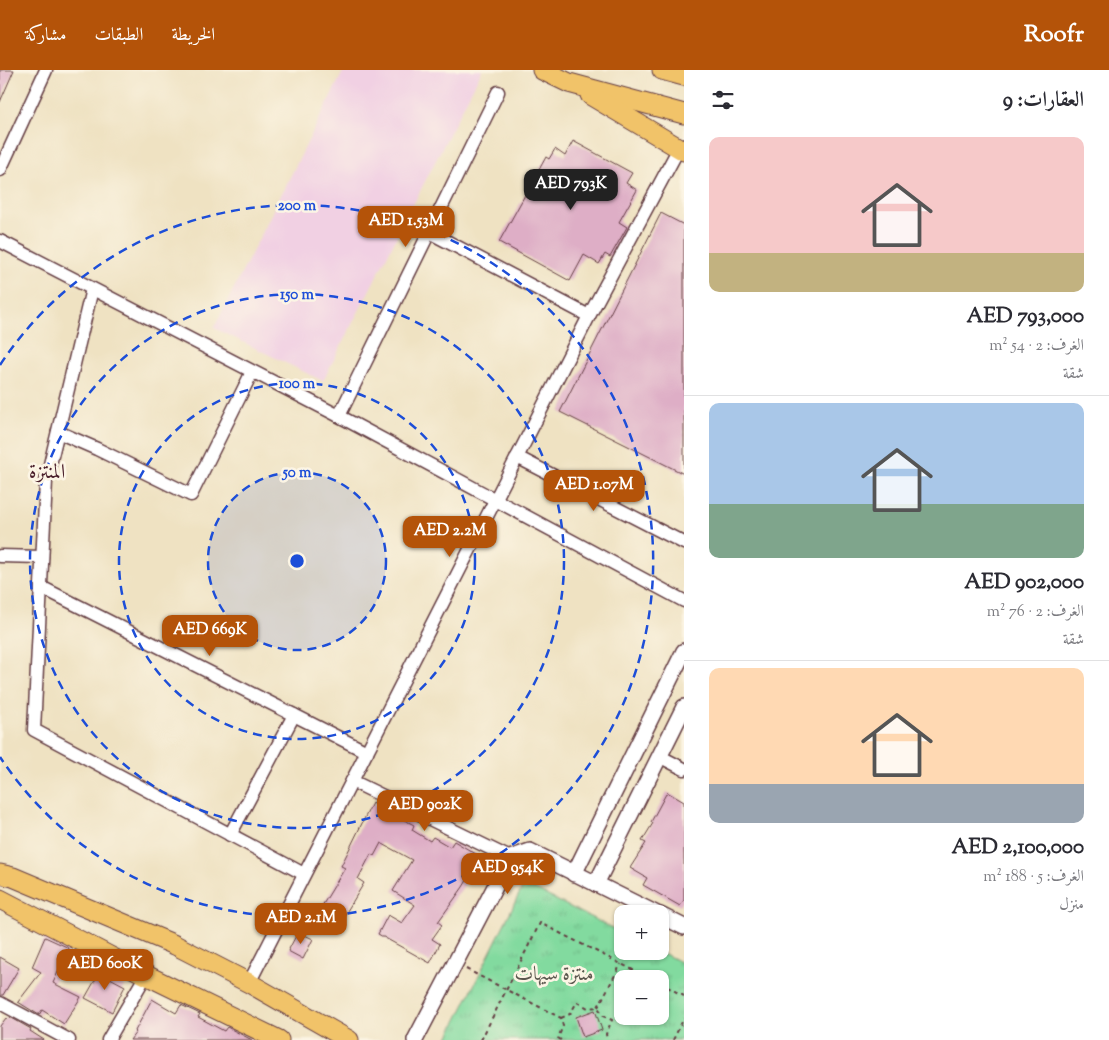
<!DOCTYPE html>
<html lang="ar">
<meta charset="utf-8">
<style>
:root{--surface:#fff;--page:#f2f2f3;--text:#2b2b33;--muted:#7c7c81;--line:#e1e1e2;--accent:#b45309}
body{margin:0;font-family:"Sorts Mill Goudy",Amiri,serif;background:var(--page);color:var(--text);direction:rtl;height:100vh;display:flex;flex-direction:column;font-size:19px;white-space:nowrap}
*{box-sizing:border-box;margin:0}
p{font-size:16px;color:var(--muted)}
.icon{flex:none;width:28px;height:28px;fill:none;stroke:currentColor;stroke-width:2;stroke-linecap:round;stroke-linejoin:round}
.map{position:relative;flex:1;overflow:hidden;direction:ltr}
.sheet{display:flex;flex-direction:column;background:var(--surface);width:425px}
.sheet>*{flex:none}
.tools{position:absolute;left:614px;top:835px;display:grid;gap:10px}
.tools a{display:grid;place-items:center;width:55px;height:55px;border-radius:10px;background:var(--surface);box-shadow:0 1px 4px #0004;font-size:25px}
.price{position:absolute;translate:-50% -42px;padding:0 11px;border-radius:10px;background:var(--accent);color:#fff;font-size:16px;line-height:32px;filter:drop-shadow(0 1px 2px #0008)}
.price::after{content:'';position:absolute;left:50%;top:30px;width:15px;height:11px;margin-left:-8px;background:inherit;clip-path:polygon(0 0,100% 0,50% 100%)}
.price.on{background:#222;color:#fff}
ul{padding:0;list-style:none}
li{display:grid;align-content:center;gap:10px;height:265px;padding:0 25px}
li+li{border-top:1px solid var(--line)}
li span{display:grid;place-items:center;height:155px;border-radius:10px;color:#555}
li>.icon{margin-inline-start:auto}
span .icon{width:90px;height:90px;fill:#fffc;stroke-width:1}
li b{font-size:21px}
h2{display:flex;justify-content:space-between;align-items:center;height:60px;padding:0 25px;font-size:21px}
header{display:flex;align-items:center;gap:30px;box-sizing:border-box;height:70px;padding:0 25px;background:var(--accent);color:#fff}
header strong{font-size:24px}
nav{display:flex;gap:28px;margin-inline-start:auto;font-size:18px}
main{display:flex;flex:1;min-height:0}
.map>svg:first-child{display:block}
.built{fill:#f1d0e3}
.grass{fill:url(#grass-tufts);stroke:#667c65;fill-rule:evenodd}
.building{fill:#deaec6}
.lines{fill:none;stroke-linecap:round;stroke-linejoin:round}
.minor-casing{stroke:#633c42;stroke-width:15}
.tertiary-casing{stroke:#633c42;stroke-width:18}
.primary-casing{stroke:#633c42;stroke-width:21}
.path{stroke:#633c42;stroke-width:2;stroke-dasharray:4 4;stroke-linecap:butt}
.minor{stroke:#fff;stroke-width:12}
.tertiary{stroke:#fff;stroke-width:15}
.primary{stroke:#f1c369;stroke-width:19}
.ring{fill:none;stroke:#1d4ed8;stroke-width:2.5;stroke-dasharray:9 6}
.labels{text-anchor:middle;stroke-width:5;stroke-linejoin:round;paint-order:stroke}
.park-label{font-size:20px;fill:#5b574e;stroke:#fcf5e5}
.neighbourhood-label{font-size:21px;fill:#4a1f2b;stroke:#fcf5e5}
.centre{fill:#1d4ed8;stroke:#fcf5e5;stroke-width:2.5}
.ring-label{font-size:15px;text-anchor:middle;font-weight:bold;fill:#1d4ed8;stroke:#fcf5e5;stroke-width:5;stroke-linejoin:round;paint-order:stroke}
</style>
<header>
<strong>Roofr</strong>
<nav><a>الخريطة</a><a>الطبقات</a><a>مشاركة</a></nav>
</header>
<main>
<section class="sheet">
<h2>العقارات: 9<svg class="icon" aria-label="filters" viewBox="0 0 24 24"><path d="M4 7h16M4 17h16"/><circle cx="9" cy="7" r="2"/><circle cx="15" cy="17" r="2"/></svg></h2>
<ul>
<li><span style="background:linear-gradient(#f6c9c9 75%,#c2b280 0)"><svg class="icon" aria-label="home" viewBox="0 0 24 24"><path d="M3 11l9-7 9 7M6 9v11h12V9"/></svg></span><div><b>AED 793,000</b><p>الغرف: 2 · 54 m²</p><p>شقة</p></div></li>
<li><span style="background:linear-gradient(#a9c7e8 65%,#7fa58c 0)"><svg class="icon" aria-label="home" viewBox="0 0 24 24"><path d="M3 11l9-7 9 7M6 9v11h12V9"/></svg></span><div><b>AED 902,000</b><p>الغرف: 2 · 76 m²</p><p>شقة</p></div></li>
<li><span style="background:linear-gradient(#ffd9b3 75%,#9aa5b1 0)"><svg class="icon" aria-label="home" viewBox="0 0 24 24"><path d="M3 11l9-7 9 7M6 9v11h12V9"/></svg></span><div><b>AED 2,100,000</b><p>الغرف: 5 · 188 m²</p><p>منزل</p></div></li>
</ul>
</section>
<div class="map">
<svg width="684" height="970" viewBox="0 0 684 970">
<defs>
<pattern id="grass-tufts" width="24" height="20" patternUnits="userSpaceOnUse" patternTransform="scale(1.25)"><rect width="24" height="20" fill="#82da9f"/><path d="M3 7l-1-3M5 7V3M7 7l1-3M15 17l-1-3M17 17v-4M19 17l1-3" fill="none" stroke="#72bb89"/></pattern>
</defs>
<rect width="100%" height="100%" fill="#fcf5e5"/>
<filter id="ink" filterUnits="userSpaceOnUse"><feTurbulence type="fractalNoise" baseFrequency=".02" numOctaves="2"/><feDisplacementMap in="SourceGraphic" scale="10" xChannelSelector="R" yChannelSelector="G"/><feConvolveMatrix kernelMatrix="1 2 1 2 8 2 1 2 1" color-interpolation-filters="sRGB"/></filter>
<filter id="wash" filterUnits="userSpaceOnUse"><feTurbulence type="fractalNoise" baseFrequency=".0096" numOctaves="4" result="noise"/><feDisplacementMap in="SourceGraphic" scale="20" xChannelSelector="R" yChannelSelector="G"/><feGaussianBlur stdDeviation="1.12" result="paint"/><feColorMatrix in="noise" values="0 0 0 0 0 0 0 0 0 0 0 0 0 0 0 0 0 1.4 0 .05"/><feComposite in="paint" operator="in"/></filter>
<g filter="url(#wash)">
<rect width="100%" height="100%" fill="#efe2c2"/>
<polygon class="built" points="344,0 482,0 323,311 214,258"/>
<path class="grass" d="M524 814 622 863V881H659L684 894V970H447ZM622 909H660V946H622Z"/>
<g id="blocks">
<g class="building">
<polygon points="0,0 14,0 0,32"/>
<polygon points="573,71 632,103 626,113 637,120 619,152 627,157 610,187 605,184 599,194 584,185 570,211 499,172 546,87 549,89 555,79 565,86"/>
<polygon points="661,143 684,155 684,404 560,342"/>
<polygon points="667,722 684,732 684,830 680,836 643,815 647,808 630,798 646,773 642,771 653,753 651,752"/>
<polygon points="372,733 414,755 412,760 430,771 433,767 450,777 454,771 481,787 463,817 438,852 442,855 432,869 440,874 430,893 378,864 388,845 402,853 415,835 393,821 412,790 381,773 374,786 371,784 358,809 364,813 344,846 341,844 335,853 324,847 328,840 322,836 345,798 341,796"/>
<polygon points="298,862 313,869 303,889 288,881"/>
<polygon points="45,867 69,878 53,913 81,927 64,954 42,940 39,945 18,932 41,902 32,897"/>
<polygon points="0,887 19,898 3,925 0,925"/>
<polygon points="102,898 113,904 110,908 125,916 112,942 85,928"/>
<polygon points="152,929 176,943 181,935 200,944 198,947 224,961 227,957 252,970 130,970 136,962 135,961"/>
<polygon points="595,940 602,960 583,967 576,947"/>
<polygon points="10,947 31,959 30,961 44,970 0,970 0,956 6,948 8,949"/>
</g>
</g>
</g>
<g filter="url(#ink)">
<use href="#blocks" fill-opacity="0" stroke="#633c42" stroke-width="1"/>
<g class="lines">
<defs>
<g id="minor">
<polyline points="0,100 46,0"/>
<polyline points="429,162 589,246"/>
<polyline points="0,171 339,346 684,531"/>
<polyline points="92,219 46,411 34,660 304,804"/>
<polyline points="339,346 498,22"/>
<polyline points="58,362 97,379 191,425 252,302"/>
<polyline points="517,387 684,473"/>
<polyline points="0,486 42,487"/>
<polyline points="41,517 367,682"/>
<polyline points="659,686 684,699"/>
<polyline points="352,711 510,788"/>
<polyline points="230,765 294,645"/>
<polyline points="249,913 589,246 679,78"/>
<polyline points="0,933 69,970"/>
<polyline points="108,970 146,905"/>
</g>
<g id="tertiary">
<polyline points="574,804 684,581"/>
<polyline points="596,814 684,637"/>
<polyline points="660,845 684,857"/>
<polyline points="415,970 510,788 530,781 657,844"/>
</g>
<g id="primary">
<polyline points="542,0 569,13 684,44"/>
<polyline points="662,0 684,6"/>
<polyline points="590,25 684,81"/>
<polyline points="0,804 13,807 175,875 249,913 349,970"/>
<polyline points="0,829 146,905 279,970"/>
</g>
</defs>
<use href="#minor" class="minor-casing"/>
<use href="#tertiary" class="tertiary-casing"/>
<use href="#primary" class="primary-casing"/>
<g class="path">
<polyline points="466,899 561,948 563,956 558,968 561,970"/>
<polyline points="660,913 684,926"/>
<polyline points="598,937 621,894"/>
<polyline points="561,948 570,944 577,932 588,938 598,937 603,946 612,950 606,964 607,970"/>
<polyline points="481,970 540,853 651,909"/>
<polyline points="673,970 684,948"/>
</g>
<use href="#minor" class="minor"/>
<use href="#tertiary" class="tertiary"/>
<use href="#primary" class="primary"/>
</g>
</g>
<circle cx="297" cy="491" r="89" fill="#1d4ed8" fill-opacity=".12"/>
<g class="ring">
<circle cx="297" cy="491" r="89"/>
<circle cx="297" cy="491" r="178"/>
<circle cx="297" cy="491" r="267"/>
<path d="M0 295A356 356 0 1 1 0 687"/>
</g>
<g class="labels">
<g class="park-label">
<text x="554" y="910">منتزة سيهات</text>
</g>
<g class="neighbourhood-label">
<text x="47" y="408">المنتزة</text>
</g>
</g>
<circle cx="297" cy="491" r="8" class="centre"/>
<g class="ring-label">
<text x="297" y="140">200 m</text>
<text x="297" y="229">150 m</text>
<text x="297" y="318">100 m</text>
<text x="297" y="407">50 m</text>
</g>
</svg>
<div class="tools">
<a>+</a>
<a>−</a>
</div>
<b class="price on" style="left:571px;top:141px">AED 793K</b>
<b class="price" style="left:406px;top:178px">AED 1.53M</b>
<b class="price" style="left:594px;top:442px">AED 1.07M</b>
<b class="price" style="left:450px;top:488px">AED 2.2M</b>
<b class="price" style="left:210px;top:587px">AED 669K</b>
<b class="price" style="left:425px;top:762px">AED 902K</b>
<b class="price" style="left:508px;top:825px">AED 954K</b>
<b class="price" style="left:301px;top:875px">AED 2.1M</b>
<b class="price" style="left:105px;top:921px">AED 600K</b>
</div>
</main>
